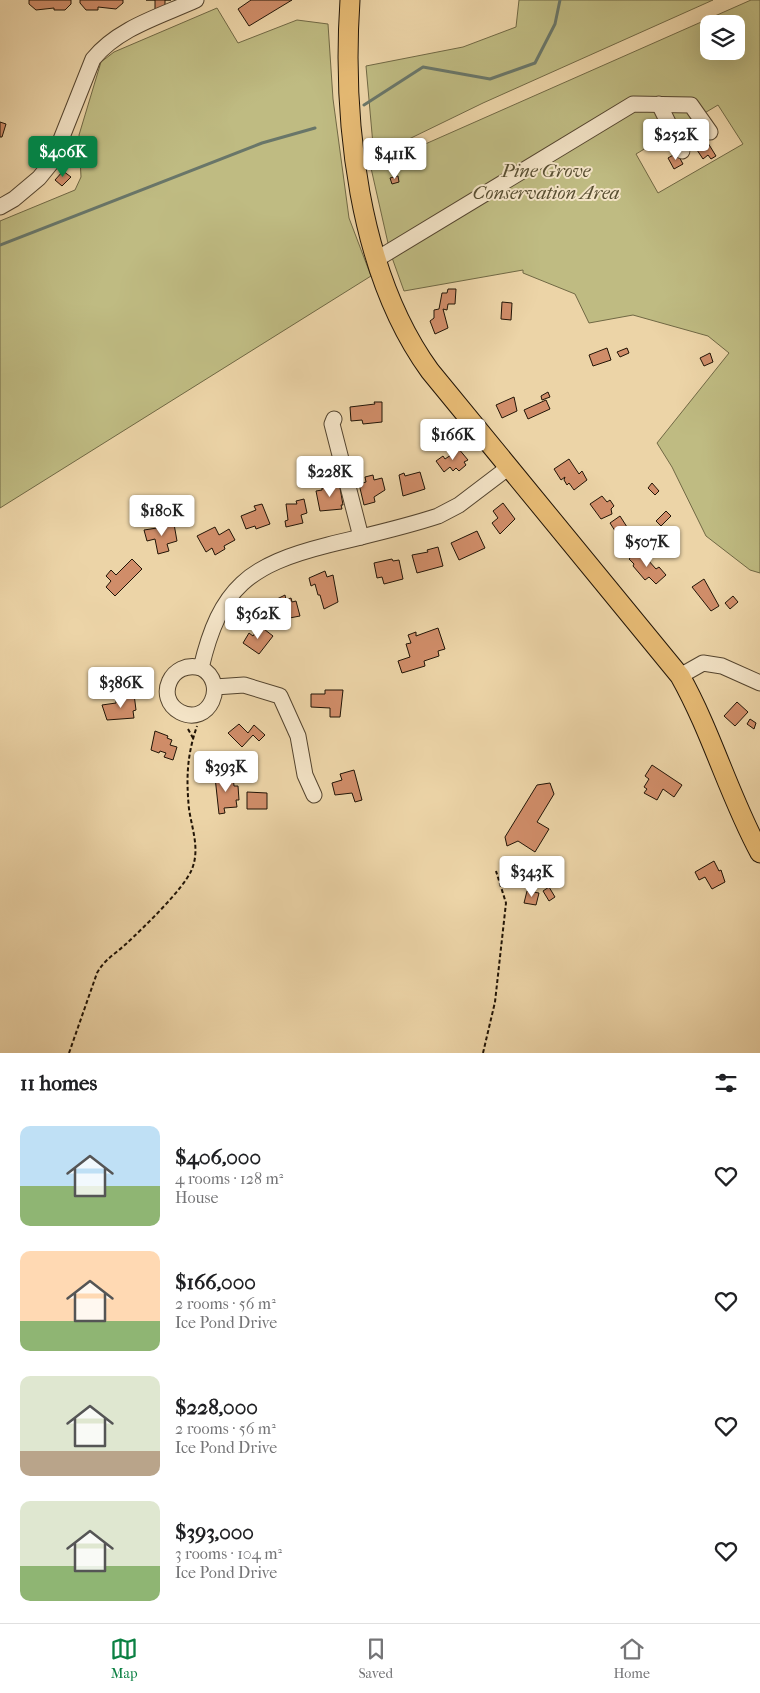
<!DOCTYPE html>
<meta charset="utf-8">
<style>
:root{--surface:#fff;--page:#f6f6f6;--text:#202124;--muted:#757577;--line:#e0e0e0;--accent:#0b8043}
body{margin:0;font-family:"IM FELL French Canon",serif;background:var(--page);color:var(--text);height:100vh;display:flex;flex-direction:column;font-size:19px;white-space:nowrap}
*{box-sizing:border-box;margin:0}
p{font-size:16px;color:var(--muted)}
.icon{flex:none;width:28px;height:28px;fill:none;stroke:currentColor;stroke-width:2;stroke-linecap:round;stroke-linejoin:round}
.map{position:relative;height:1053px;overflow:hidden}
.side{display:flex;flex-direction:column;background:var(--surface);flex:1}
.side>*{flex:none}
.tools{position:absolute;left:700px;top:15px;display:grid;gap:10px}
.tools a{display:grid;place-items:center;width:45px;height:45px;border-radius:10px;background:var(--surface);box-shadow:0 5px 20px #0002;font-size:25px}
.price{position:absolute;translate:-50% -42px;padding:0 11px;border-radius:5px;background:#fff;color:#222;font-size:16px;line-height:32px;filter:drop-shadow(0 1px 2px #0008)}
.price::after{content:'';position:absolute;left:50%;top:30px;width:15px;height:11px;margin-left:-8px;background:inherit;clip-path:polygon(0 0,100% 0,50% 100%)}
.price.active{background:var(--accent);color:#fff}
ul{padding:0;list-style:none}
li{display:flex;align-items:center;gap:15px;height:125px;padding:0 20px}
li span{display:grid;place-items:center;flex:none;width:140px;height:100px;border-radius:10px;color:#555}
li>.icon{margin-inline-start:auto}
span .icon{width:60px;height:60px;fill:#fffc;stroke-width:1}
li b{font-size:21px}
h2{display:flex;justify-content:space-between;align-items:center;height:60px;padding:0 20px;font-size:21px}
.menu{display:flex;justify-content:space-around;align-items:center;height:70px;border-top:1px solid var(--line);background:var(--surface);font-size:14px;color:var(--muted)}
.menu a{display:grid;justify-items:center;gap:2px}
.menu .active{color:var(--accent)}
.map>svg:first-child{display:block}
.green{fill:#bfbb82;stroke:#706844;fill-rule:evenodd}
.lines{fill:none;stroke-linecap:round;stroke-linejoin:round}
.stream{stroke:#697669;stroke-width:3}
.building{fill:#d08d69;stroke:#211406}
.minor-casing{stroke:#54442e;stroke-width:17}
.major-casing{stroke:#211406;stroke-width:21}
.path{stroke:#211406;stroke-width:2;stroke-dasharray:4 2.5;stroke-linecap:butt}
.minor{stroke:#f3e3c6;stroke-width:15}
.major{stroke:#e6ba74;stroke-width:19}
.labels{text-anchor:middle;stroke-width:4;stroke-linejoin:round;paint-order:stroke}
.park-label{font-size:19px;font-style:italic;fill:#584e31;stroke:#f3e3c6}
</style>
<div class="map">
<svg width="760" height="1053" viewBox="0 0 760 1053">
<rect width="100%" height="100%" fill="#ecd4a7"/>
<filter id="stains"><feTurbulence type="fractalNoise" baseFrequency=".004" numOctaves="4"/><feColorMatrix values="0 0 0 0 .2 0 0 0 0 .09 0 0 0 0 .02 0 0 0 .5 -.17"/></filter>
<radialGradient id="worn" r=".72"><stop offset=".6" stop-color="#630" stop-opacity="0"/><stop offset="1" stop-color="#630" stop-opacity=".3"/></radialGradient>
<g class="green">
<polygon points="519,0 713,0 483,103 374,156 366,66 463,47 516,27"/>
<path d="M751 0H760V573L750 570 706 536 672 467 657 443 729 353 708 336 633 315 589 323 575 294 523 273V270L404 291 390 252 371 168ZM709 24H736V51H709ZM718 105 743 144 658 193 636 154Z"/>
<polygon points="217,8 238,43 297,20 328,24 333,99 349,218 371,276 0,508 0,221 75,190 81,177 79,135 101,62 114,52"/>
</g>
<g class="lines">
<g class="stream">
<polyline points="364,105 423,67 490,79 535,63 555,24 560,0"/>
<polyline points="0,245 262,143 315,128"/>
</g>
</g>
<g class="building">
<polygon points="29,0 71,0 71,4 65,10 54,10 54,8 36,10 29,4"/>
<polygon points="80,0 123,0 123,3 116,9 98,7 98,10 86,10 80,3"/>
<polygon points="146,0 171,0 165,0 165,10 155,11 155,0"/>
<polygon points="292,0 249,26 238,9 251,0"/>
<polygon points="0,122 6,124 2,137 0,137"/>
<polygon points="708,143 716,156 711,159 708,155 703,159 697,150"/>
<polygon points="677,153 683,164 674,169 668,158"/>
<polygon points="63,171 71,177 62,186 55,180"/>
<polygon points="398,176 399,182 392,184 390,178"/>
<polygon points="448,289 456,289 455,304 448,304 447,310 443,309 448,328 435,334 430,321 434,318 434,310 439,309 442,293 447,293"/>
<polygon points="502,302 512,303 511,320 501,319"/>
<polygon points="607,348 611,360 593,366 589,355"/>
<polygon points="627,348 629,353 620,357 617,352"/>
<polygon points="710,353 713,362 704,366 700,358"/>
<polygon points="548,392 550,397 542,400 541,396"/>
<polygon points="514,397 517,411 502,418 496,405"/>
<polygon points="546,400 550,409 528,419 524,410"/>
<polygon points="374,402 382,402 382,422 363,424 362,420 351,421 350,407 375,404"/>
<polygon points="458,448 468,460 464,462 466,465 459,471 456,468 453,471 450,467 444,472 436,461 443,456 445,459 451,455 449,453"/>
<polygon points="569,459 579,474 582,471 587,480 574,490 569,483 567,485 564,480 565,477 561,480 554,469"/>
<polygon points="420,472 425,489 403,496 399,475 404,473 405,476"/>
<polygon points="373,475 374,480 382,478 385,490 374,497 375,502 364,505 359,484 366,482 365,477"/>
<polygon points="339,482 343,505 341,505 342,509 320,511 316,491 322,490 322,488 328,487 327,485"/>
<polygon points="652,483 659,491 655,495 648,488"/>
<polygon points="602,496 607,502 610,500 614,506 611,509 612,514 601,519 590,504"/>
<polygon points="304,499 307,513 301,515 303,523 286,527 285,521 288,520 286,504 297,504 296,501"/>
<polygon points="503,503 515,519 500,534 492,523 498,518 493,511"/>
<polygon points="262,504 270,524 256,529 255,526 246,529 241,516 256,510 254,506"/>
<polygon points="666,511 671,516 661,526 656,521"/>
<polygon points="620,516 627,527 617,534 610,523"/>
<polygon points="162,523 163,526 174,524 177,541 167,544 169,551 158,554 155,539 147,541 144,530 157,528 156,525"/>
<polygon points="215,527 219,535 229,529 235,540 224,546 225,549 215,555 212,548 206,552 197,536"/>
<polygon points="477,531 485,548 459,560 451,543"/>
<polygon points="438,547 443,566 417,573 412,555 428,552 427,550"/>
<polygon points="639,550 656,569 659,567 666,575 656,584 649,577 645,580 633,566 634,564 629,559"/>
<polygon points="132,559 142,569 115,596 106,587 111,581 106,576 111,570 116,575"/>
<polygon points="392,559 393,561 399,560 403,579 384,584 382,577 377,578 374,563"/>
<polygon points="325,571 327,577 333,575 338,602 324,609 320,595 318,595 315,584 311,586 309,578"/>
<polygon points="704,579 719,606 711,611 692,587"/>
<polygon points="285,595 286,600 291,598 292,602 296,601 300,616 279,620 273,601"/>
<polygon points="733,596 738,602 730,609 725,603"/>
<polygon points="260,626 273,636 259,654 243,643 249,633 253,636"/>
<polygon points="438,628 445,649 438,651 439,656 424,661 425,666 402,673 398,661 410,657 406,644 411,643 408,635 416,632 416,636"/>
<polygon points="325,690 343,690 340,717 330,717 330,708 311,707 311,694 325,694"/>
<polygon points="134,694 136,710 133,711 134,718 107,720 102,705 116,703 116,700 127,698 127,695"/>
<polygon points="737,702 748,712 735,726 724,716"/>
<polygon points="750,719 756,723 754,729 747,724"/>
<polygon points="239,724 248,733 254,725 265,735 259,741 253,735 242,747 228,733"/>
<polygon points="155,731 168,736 167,738 172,740 170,745 177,747 173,760 164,757 166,753 160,751 159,753 151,750"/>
<polygon points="652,765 682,785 674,797 663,789 657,800 644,793 647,789 644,787 649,779 645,776"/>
<polygon points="354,770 362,800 355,802 352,793 335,795 332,783 342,780 340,774"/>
<polygon points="233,775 234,786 238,786 239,800 236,800 237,807 224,808 225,813 219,814 215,777"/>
<polygon points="550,783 554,794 537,822 549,829 535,852 518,841 507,846 505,837 537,785"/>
<polygon points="247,792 267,793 267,809 247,809"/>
<polygon points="714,861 719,871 721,870 725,882 712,889 705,877 699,880 695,872"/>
<polygon points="549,887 555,897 549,901 543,891"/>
<polygon points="527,891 539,893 536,905 524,903"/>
</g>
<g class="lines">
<defs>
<g id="minor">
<polyline points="659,104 682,151"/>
<path d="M0 207 14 199 39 178 52 162 93 59C118 28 161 16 196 0"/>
<polyline points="377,259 633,104 691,105 710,132"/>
<polyline points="334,419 332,424 361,537"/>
<path d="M201 668C229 683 209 727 180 712 154 698 171 659 201 668 220 587 249 565 328 545 364 536 402 528 438 516L459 505 509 467"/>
<polyline points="680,676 703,663 722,666 760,683"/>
<polyline points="215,687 244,685 280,696 298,736 305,775 314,795"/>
</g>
<path id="major" d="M350 0C342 119 358 272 430 371L680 676C712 733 729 796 760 853"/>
</defs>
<use href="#minor" class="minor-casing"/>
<use href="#major" class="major-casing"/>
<g class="path">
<polyline points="188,729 193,738"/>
<path d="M69 1053 97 973C104 960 115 954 126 944 143 928 184 889 192 869 200 849 192 829 189 809 186 778 187 755 197 726"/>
<polyline points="483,1053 495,1002 506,903 496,871"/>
</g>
<use href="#minor" class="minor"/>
<use href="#major" class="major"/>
</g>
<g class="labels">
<g class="park-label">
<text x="546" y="177">Pine Grove<tspan x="546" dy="22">Conservation Area</tspan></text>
</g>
</g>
<rect width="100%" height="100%" filter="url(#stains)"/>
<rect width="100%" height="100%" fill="url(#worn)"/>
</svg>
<div class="tools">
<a><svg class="icon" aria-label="layers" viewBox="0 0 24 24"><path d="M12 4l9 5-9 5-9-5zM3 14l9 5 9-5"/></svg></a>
</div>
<b class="price" style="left:676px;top:161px">$252K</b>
<b class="price active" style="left:63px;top:178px">$406K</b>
<b class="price" style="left:395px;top:180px">$411K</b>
<b class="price" style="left:453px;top:461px">$166K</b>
<b class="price" style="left:330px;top:498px">$228K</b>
<b class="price" style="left:162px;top:537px">$180K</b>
<b class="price" style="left:647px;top:568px">$507K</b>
<b class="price" style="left:258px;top:640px">$362K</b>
<b class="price" style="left:121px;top:709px">$386K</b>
<b class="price" style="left:226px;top:793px">$393K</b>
<b class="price" style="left:532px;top:898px">$343K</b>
</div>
<section class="side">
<h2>11 homes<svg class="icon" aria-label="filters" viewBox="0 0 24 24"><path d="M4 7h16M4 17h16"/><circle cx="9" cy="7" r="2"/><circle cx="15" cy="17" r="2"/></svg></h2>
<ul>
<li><span style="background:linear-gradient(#bfe0f5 60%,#8fb573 0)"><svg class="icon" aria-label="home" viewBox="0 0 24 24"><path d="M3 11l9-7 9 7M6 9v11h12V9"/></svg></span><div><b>$406,000</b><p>4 rooms · 128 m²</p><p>House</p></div><svg class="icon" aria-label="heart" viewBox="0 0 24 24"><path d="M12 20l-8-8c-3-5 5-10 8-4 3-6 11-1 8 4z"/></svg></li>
<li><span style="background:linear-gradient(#ffd9b3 70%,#8fb573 0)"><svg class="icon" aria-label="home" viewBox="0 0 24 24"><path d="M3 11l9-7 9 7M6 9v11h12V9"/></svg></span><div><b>$166,000</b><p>2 rooms · 56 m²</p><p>Ice Pond Drive</p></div><svg class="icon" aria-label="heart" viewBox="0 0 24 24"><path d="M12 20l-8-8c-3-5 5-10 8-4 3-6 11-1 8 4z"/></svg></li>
<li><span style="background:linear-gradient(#dfe7d0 75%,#b9a48a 0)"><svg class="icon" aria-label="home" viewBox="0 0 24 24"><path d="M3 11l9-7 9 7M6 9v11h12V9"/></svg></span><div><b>$228,000</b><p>2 rooms · 56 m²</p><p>Ice Pond Drive</p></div><svg class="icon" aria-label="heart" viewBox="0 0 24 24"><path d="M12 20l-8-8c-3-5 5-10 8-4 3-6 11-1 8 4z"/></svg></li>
<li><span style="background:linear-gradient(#dfe7d0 65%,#8fb573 0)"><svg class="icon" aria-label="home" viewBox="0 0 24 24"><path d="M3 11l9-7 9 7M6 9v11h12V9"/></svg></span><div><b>$393,000</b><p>3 rooms · 104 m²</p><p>Ice Pond Drive</p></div><svg class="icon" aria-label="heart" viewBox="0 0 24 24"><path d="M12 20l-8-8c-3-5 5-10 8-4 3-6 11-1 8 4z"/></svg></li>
</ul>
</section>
<nav class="menu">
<a class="active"><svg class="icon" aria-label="map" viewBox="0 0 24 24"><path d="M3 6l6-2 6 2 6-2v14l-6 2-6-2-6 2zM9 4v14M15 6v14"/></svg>Map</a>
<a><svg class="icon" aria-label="saved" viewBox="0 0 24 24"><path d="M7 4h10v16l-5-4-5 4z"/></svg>Saved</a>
<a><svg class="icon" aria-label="home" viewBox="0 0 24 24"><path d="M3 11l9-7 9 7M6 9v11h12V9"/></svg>Home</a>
</nav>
